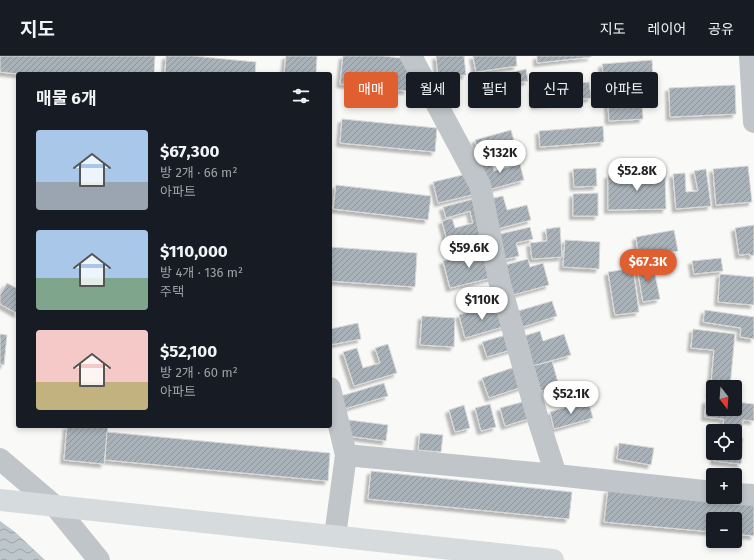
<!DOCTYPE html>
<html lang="ko">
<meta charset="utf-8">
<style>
:root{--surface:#171b24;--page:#20242c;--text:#f1f3f6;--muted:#9ea1a6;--line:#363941;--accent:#e05f30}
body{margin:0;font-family:"Fira Sans","Noto Sans KR",sans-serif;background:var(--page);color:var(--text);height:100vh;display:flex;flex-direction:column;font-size:15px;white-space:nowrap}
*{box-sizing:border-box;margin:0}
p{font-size:13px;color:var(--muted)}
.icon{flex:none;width:22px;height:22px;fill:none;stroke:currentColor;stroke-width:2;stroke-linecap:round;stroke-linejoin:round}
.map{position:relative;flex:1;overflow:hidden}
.side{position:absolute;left:16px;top:16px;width:316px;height:356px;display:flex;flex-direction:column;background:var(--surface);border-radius:4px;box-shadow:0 2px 6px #0003}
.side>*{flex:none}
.guide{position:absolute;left:344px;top:16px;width:350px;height:36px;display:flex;gap:8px}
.needle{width:26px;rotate:163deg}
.tools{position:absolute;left:706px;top:324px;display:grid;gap:8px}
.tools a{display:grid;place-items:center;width:36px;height:36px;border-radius:4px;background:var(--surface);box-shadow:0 2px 6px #0003;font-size:20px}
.price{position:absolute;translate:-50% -34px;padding:0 9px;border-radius:14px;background:#fff;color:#222;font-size:13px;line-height:26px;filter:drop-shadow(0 1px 2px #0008)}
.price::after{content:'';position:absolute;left:50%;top:24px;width:12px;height:9px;margin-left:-6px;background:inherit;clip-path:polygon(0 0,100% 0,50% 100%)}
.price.current{background:var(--accent);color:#fff}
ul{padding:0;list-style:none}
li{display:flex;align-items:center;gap:12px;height:100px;padding:0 20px}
li span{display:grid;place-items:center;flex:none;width:112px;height:80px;border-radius:4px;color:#555}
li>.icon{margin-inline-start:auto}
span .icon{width:48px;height:48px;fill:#fffc;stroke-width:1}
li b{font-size:17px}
h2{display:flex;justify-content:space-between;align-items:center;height:48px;padding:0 20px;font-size:17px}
.pill{padding:0 14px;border-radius:4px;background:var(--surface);box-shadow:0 2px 6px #0003;font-size:14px;line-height:36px}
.pill.current{background:var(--accent);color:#fff}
header{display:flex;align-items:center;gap:24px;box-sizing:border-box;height:56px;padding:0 20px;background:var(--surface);border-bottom:1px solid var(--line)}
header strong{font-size:19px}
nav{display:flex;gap:22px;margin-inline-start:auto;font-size:14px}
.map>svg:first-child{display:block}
.water{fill:url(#water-waves)}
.building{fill:url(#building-hatch);stroke:#dbdbd9;filter:url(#shadow)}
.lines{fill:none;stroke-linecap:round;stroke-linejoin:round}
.minor{stroke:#c0c5c9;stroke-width:22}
.major{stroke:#d6dbde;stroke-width:22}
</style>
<header>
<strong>지도</strong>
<nav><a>지도</a><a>레이어</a><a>공유</a></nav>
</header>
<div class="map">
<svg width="754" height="504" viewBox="0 0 754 504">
<defs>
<pattern id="water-waves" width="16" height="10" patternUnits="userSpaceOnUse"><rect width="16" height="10" fill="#bcc6cb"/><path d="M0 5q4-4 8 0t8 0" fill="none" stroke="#9ca5aa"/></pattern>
<pattern id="building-hatch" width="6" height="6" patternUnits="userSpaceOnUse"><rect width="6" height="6" fill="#a9b2b8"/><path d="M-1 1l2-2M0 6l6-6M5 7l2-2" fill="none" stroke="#8d959b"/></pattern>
<filter id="shadow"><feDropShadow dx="-3.5" dy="3.5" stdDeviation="1" flood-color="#0004"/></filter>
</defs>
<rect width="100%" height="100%" fill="#f9f9f7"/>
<polygon class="water" points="0,465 15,476 45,504 0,504"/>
<g class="building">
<polygon points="0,0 155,0 154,18 18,18 0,16"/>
<polygon points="166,0 193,0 256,6 255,18 165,18"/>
<polygon points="286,0 317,0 316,18 284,18"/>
<polygon points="343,0 382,0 410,3 407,35 340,28"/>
<polygon points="436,0 464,0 466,19 438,21"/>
<polygon points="473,0 516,0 517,10 476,16"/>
<polygon points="537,0 591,0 591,1 537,7"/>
<polygon points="652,4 653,20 604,25 602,8"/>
<polygon points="526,13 528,25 497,31 495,20"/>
<polygon points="589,26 591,42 535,49 533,33"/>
<polygon points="735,29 736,58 670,61 669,32"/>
<polygon points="641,31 643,63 609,65 607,33"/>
<polygon points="342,63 437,72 435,96 340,87"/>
<polygon points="603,70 604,86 540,91 539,75"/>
<polygon points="511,74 516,92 480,102 475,84"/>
<polygon points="490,100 494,115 520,108 524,124 488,134 480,102"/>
<polygon points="748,110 752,146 716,149 713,113"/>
<polygon points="596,112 597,130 574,131 573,113"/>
<polygon points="706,113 711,150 676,153 673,118 685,117 686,136 698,135 694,115"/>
<polygon points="471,117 476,138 438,147 433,126"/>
<polygon points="665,118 666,153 608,154 608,119"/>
<polygon points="336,129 431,140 428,164 333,153"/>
<polygon points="598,137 598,160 573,160 573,138"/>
<polygon points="503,140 507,154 527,149 531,164 497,173 489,143"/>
<polygon points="477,142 487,178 448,188 442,165 452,162 455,172 473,167 470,155 446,162 443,151"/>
<polygon points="754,169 754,199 750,200 750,198 739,199 735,172"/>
<polygon points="530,171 533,183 516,187 519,200 502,204 496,179"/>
<polygon points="560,171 562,201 532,203 530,187 547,185 546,173"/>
<polygon points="674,174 678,195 639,202 636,181"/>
<polygon points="565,184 600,186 599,213 563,211"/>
<polygon points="330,191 417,197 415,231 330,225"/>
<polygon points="488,194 495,221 450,232 443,205"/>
<polygon points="721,202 723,215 694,218 692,205"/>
<polygon points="528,203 530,211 543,207 549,229 513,239 505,209"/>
<polygon points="653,208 660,243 643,246 637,211"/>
<polygon points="633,212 639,256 615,259 608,216"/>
<polygon points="720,218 754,221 754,249 718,246"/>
<polygon points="7,227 18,233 18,258 0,248 0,239"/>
<polygon points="552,245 557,260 523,271 518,255"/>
<polygon points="499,248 506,270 465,282 459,259"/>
<polygon points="705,254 754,261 754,283 740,281 741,272 703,266"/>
<polygon points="422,260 455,262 454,291 420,289"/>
<polygon points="358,267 361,283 330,289 330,273"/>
<polygon points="693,273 735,278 730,331 713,331 713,340 710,339 714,294 691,292"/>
<polygon points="540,275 543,285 564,278 571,299 533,310 524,280"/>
<polygon points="0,278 7,279 4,309 0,308"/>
<polygon points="509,278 514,293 487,301 482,286"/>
<polygon points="388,288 397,317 354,330 343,296 357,292 363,312 380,307 375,292"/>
<polygon points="552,305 559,330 541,335 533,310"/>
<polygon points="518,310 525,330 489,342 482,322"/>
<polygon points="384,327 388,340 344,353 341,340"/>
<polygon points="706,344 713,345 713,353 735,353 735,346 754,348 754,365 743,364 742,371 723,369 724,363 705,361"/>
<polygon points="526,345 531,362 505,370 500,352"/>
<polygon points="588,345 593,362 554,373 550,356"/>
<polygon points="490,348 496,371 481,375 475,352"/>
<polygon points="464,349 470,372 455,376 449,354"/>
<polygon points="349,364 388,369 386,385 347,380"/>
<polygon points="67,370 108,370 104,408 64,404"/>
<polygon points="107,376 330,397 328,425 105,404"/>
<polygon points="420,377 443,379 441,396 418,394"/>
<polygon points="735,381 743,382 741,408 714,405 715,397 735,397"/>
<polygon points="619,387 654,392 651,409 617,403"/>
<polygon points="371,415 572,436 569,463 368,443"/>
<polygon points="608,434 754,448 754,480 735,478 735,463 713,463 713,476 604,466"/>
</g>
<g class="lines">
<g class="minor">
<polyline points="411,0 480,129 499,224 537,360 556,419"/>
<polyline points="750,0 754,66"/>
<polyline points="330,332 346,399 335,480"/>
<polyline points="346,399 556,419 713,436"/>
<polyline points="0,403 55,450 99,504"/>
<polyline points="735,438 754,439"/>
</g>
<polyline class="major" points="0,444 553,504"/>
</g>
</svg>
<div class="tools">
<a><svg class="needle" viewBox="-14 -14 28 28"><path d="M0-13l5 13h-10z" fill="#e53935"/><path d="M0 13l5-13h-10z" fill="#9ea1a6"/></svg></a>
<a><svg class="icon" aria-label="locate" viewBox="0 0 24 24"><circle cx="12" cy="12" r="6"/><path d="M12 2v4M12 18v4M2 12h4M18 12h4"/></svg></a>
<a>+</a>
<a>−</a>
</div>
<b class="price" style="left:500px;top:118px">$132K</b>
<b class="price" style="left:637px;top:136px">$52.8K</b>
<b class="price" style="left:469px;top:213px">$59.6K</b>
<b class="price current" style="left:648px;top:227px">$67.3K</b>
<b class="price" style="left:482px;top:265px">$110K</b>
<b class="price" style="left:571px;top:359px">$52.1K</b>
<div class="guide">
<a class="pill current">매매</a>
<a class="pill">월세</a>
<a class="pill">필터</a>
<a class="pill">신규</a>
<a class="pill">아파트</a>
</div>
<section class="side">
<h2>매물 6개<svg class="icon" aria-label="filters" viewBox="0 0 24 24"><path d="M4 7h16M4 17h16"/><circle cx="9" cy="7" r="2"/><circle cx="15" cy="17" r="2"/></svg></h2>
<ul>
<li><span style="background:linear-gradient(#a9c7e8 65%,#9aa5b1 0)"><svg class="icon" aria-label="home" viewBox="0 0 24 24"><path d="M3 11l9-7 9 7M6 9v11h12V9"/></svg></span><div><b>$67,300</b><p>방 2개 · 66 m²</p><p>아파트</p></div></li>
<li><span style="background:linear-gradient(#a9c7e8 60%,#7fa58c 0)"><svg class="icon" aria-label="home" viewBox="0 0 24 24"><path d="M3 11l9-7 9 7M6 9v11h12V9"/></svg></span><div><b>$110,000</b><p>방 4개 · 136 m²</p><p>주택</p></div></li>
<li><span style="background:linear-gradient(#f6c9c9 65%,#c2b280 0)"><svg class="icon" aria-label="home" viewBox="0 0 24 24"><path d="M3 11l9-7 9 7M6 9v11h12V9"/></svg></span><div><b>$52,100</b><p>방 2개 · 60 m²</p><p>아파트</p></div></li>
</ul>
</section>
</div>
